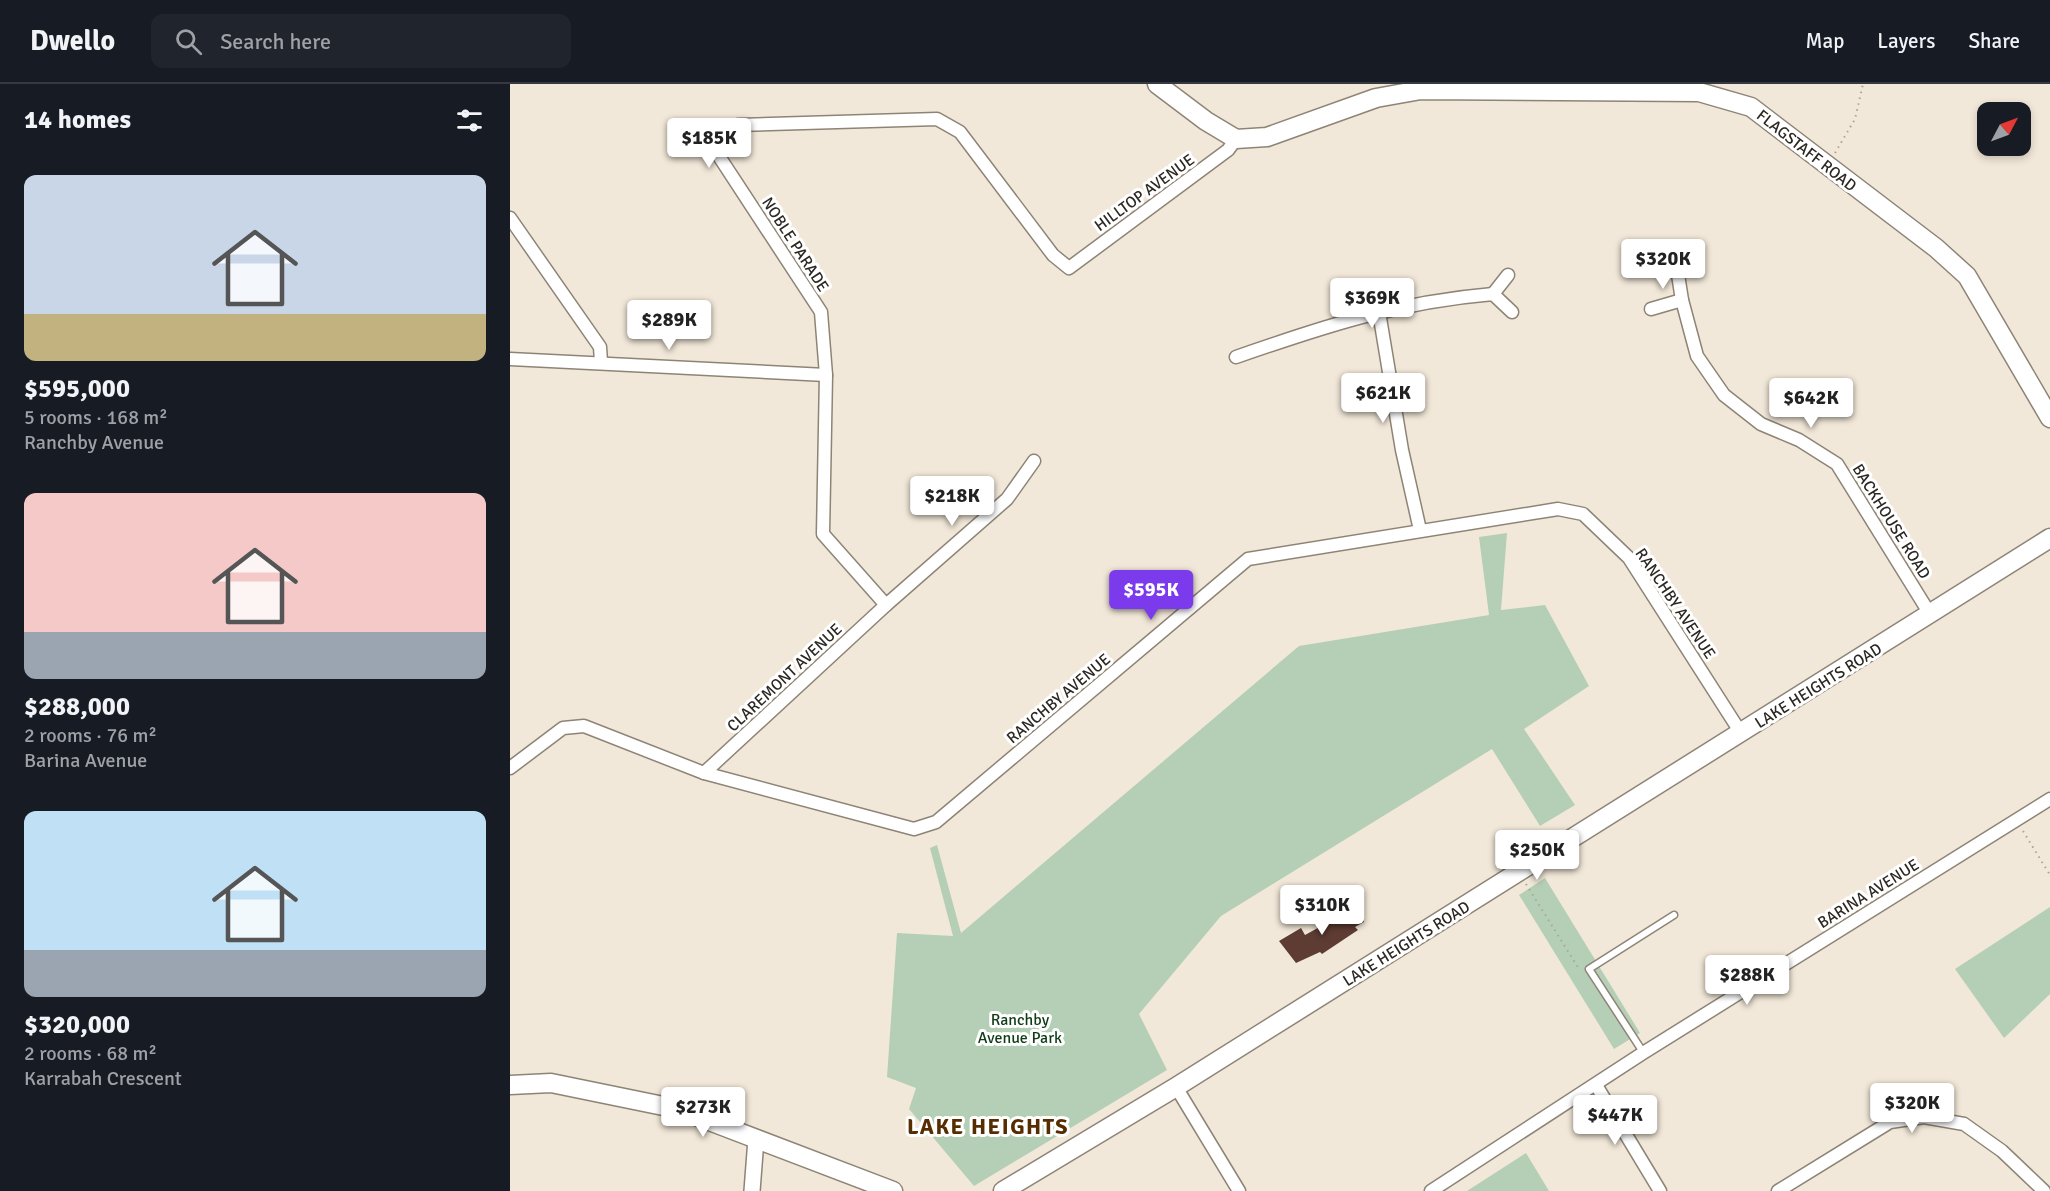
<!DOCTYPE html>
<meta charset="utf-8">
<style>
:root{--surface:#171b24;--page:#20242c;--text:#f1f3f6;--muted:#9ea1a6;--line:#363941;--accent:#7c3aed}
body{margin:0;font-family:Signika,sans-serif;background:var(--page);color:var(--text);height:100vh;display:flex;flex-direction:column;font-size:22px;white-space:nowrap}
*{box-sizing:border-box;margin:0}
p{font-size:20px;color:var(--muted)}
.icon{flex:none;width:33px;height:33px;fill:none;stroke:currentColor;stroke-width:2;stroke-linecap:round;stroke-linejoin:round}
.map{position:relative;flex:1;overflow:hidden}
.sheet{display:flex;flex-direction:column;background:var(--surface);width:510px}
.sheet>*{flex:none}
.needle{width:39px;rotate:49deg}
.controls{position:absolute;left:1467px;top:18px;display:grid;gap:12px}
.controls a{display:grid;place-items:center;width:54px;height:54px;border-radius:12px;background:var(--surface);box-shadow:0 3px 9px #0003;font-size:30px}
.price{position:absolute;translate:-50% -51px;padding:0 14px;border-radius:6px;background:#fff;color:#222;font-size:20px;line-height:39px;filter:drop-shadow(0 2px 3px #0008)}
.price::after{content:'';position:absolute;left:50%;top:36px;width:18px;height:14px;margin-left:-9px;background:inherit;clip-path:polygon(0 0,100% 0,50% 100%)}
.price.selected{background:var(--accent);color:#fff}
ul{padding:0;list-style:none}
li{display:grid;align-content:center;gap:12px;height:318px;padding:0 24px}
li span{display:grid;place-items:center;height:186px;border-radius:12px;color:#555}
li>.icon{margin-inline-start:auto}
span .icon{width:108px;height:108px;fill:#fffc;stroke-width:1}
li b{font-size:26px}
h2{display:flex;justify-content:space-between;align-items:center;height:72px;padding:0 24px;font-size:26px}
header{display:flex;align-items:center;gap:36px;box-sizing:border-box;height:84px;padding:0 30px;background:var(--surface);border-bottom:2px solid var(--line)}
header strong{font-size:28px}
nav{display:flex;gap:33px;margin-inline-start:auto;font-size:21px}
.search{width:420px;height:54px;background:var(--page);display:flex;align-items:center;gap:15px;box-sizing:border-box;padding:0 21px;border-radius:12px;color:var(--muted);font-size:22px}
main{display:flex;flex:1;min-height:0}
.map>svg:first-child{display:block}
.green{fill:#b4cfb5}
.building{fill:#5e3c33}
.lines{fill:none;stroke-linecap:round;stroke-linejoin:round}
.service-casing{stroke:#8d8476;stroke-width:9}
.minor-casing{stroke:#8d8476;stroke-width:15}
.tertiary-casing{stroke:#8d8476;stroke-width:18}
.secondary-casing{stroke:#8d8476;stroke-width:21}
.path{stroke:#aca498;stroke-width:2;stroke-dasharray:1.5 4.5;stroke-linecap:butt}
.service{stroke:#fff;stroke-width:6}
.minor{stroke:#fff;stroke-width:12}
.tertiary{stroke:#fff;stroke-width:15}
.secondary{stroke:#fff;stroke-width:18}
.labels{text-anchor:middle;stroke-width:6;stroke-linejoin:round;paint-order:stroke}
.street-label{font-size:16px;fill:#2b2722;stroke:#fff}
.park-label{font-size:16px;fill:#0f3c16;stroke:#fff}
.district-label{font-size:22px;font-weight:bold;letter-spacing:1.5px;fill:#562c01;stroke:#fff}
</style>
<header>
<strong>Dwello</strong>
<div class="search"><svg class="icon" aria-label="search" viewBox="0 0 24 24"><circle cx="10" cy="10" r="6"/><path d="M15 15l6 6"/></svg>Search here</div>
<nav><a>Map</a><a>Layers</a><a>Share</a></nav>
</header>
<main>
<section class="sheet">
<h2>14 homes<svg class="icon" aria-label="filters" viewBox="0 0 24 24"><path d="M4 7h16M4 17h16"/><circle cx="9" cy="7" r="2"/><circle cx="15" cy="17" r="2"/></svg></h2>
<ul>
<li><span style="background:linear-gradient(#c9d6e8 75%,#c2b280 0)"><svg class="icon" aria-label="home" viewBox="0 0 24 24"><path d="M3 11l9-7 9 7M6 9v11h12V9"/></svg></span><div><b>$595,000</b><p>5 rooms · 168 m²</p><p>Ranchby Avenue</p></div></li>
<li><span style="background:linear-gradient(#f6c9c9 75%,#9aa5b1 0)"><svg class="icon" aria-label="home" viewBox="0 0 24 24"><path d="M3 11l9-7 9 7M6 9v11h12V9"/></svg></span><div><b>$288,000</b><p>2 rooms · 76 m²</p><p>Barina Avenue</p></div></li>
<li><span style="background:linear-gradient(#bfe0f5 75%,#9aa5b1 0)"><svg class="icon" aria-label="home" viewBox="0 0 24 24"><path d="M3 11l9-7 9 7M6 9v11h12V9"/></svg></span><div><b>$320,000</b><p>2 rooms · 68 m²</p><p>Karrabah Crescent</p></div></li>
</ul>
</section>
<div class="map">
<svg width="1540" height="1107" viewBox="0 0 1540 1107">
<rect width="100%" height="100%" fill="#f2e8d9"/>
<g class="green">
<polygon points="997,449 991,526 1035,521 1079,602 1014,645 1065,721 1030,742 982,665 711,832 629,930 657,986 464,1102 399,1025 406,1004 377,993 387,849 443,852 420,764 427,761 451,849 789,562 979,531 969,453"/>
<polygon points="1035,794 1130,949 1104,965 1009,811"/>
<polygon points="1540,823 1540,910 1494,954 1445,885"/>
<polygon points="1016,1069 1039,1107 957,1107"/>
</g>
<polygon class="building" points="846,823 854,838 845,843 848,846 812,870 810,868 786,879 769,857 791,844 795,851"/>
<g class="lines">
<defs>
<polyline id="service" points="1133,968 1079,885 1164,831"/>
<g id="minor">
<polyline points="0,134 90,263 91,278"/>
<polyline points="1166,178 1172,216 1187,272 1214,311 1251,340 1289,356 1327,380 1420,530"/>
<polyline points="983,210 998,191"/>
<polyline points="1141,225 1172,216"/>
<polyline points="869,228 892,366 910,446"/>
<path d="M726 273C815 242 888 218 983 210L1002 228"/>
<polyline points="0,275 316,291"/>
<polyline points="376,521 313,450 316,291 311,228 199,57 228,41 427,35 450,48 543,171 559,184 718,66 726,55"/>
<polyline points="0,684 53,644 74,642 194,689 404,745 426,738 738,475 1048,425 1073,430 1119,474 1231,649"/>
<polyline points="194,689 376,521 497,415 524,377"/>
<polyline points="1086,1001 1150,1107"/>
<polyline points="666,1003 729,1107"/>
<polyline points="921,1107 1133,969 1540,715"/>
<polyline points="1268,1107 1380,1038 1414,1033 1454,1040 1492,1067 1534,1107"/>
</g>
<polyline id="tertiary" points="242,1107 246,1055"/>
<g id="secondary">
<polyline points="647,0 696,37 726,55 757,53 866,14 911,6 1189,8 1241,23 1426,164 1457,192 1540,334"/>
<polyline points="0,1001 41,999 168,1025 383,1107"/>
<polyline points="493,1107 666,1003 1540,454"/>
</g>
</defs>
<use href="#service" class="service-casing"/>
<use href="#minor" class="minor-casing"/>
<use href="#tertiary" class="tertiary-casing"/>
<use href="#secondary" class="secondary-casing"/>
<g class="path">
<polyline points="1325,69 1345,35 1353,0"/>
<polyline points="1513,747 1540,791"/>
<polyline points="1016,800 1069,885"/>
</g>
<use href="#service" class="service"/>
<use href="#minor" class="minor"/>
<use href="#tertiary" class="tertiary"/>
<use href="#secondary" class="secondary"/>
</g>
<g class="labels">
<g class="street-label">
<text transform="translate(1297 66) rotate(38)" y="6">FLAGSTAFF ROAD</text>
<text transform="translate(634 108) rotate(-36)" y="6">HILLTOP AVENUE</text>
<text transform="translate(286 160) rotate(57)" y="6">NOBLE PARADE</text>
<text transform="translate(1382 437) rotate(58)" y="6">BACKHOUSE ROAD</text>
<text transform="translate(1166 519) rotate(56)" y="6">RANCHBY AVENUE</text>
<text transform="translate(274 593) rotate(-43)" y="6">CLAREMONT AVENUE</text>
<text transform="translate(1308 601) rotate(-32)" y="6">LAKE HEIGHTS ROAD</text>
<text transform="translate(548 614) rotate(-40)" y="6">RANCHBY AVENUE</text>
<text transform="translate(1358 809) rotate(-32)" y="6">BARINA AVENUE</text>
<text transform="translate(896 859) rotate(-32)" y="6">LAKE HEIGHTS ROAD</text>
</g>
<g class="park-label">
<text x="510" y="941">Ranchby<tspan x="510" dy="18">Avenue Park</tspan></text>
</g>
<g class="district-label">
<text x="478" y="1050">LAKE HEIGHTS</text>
</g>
</g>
</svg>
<div class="controls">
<a><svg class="needle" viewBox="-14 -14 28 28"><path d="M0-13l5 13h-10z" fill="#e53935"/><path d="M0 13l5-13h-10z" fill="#9ea1a6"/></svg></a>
</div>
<b class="price" style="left:199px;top:85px">$185K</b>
<b class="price" style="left:1153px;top:206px">$320K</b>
<b class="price" style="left:862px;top:245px">$369K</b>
<b class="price" style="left:159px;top:267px">$289K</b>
<b class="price" style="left:873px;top:340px">$621K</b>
<b class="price" style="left:1301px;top:345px">$642K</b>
<b class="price" style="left:442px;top:443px">$218K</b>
<b class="price selected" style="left:641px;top:537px">$595K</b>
<b class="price" style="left:1027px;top:797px">$250K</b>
<b class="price" style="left:812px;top:852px">$310K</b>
<b class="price" style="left:1237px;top:922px">$288K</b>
<b class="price" style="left:1402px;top:1050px">$320K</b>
<b class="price" style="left:193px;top:1054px">$273K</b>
<b class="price" style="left:1105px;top:1062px">$447K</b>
</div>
</main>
